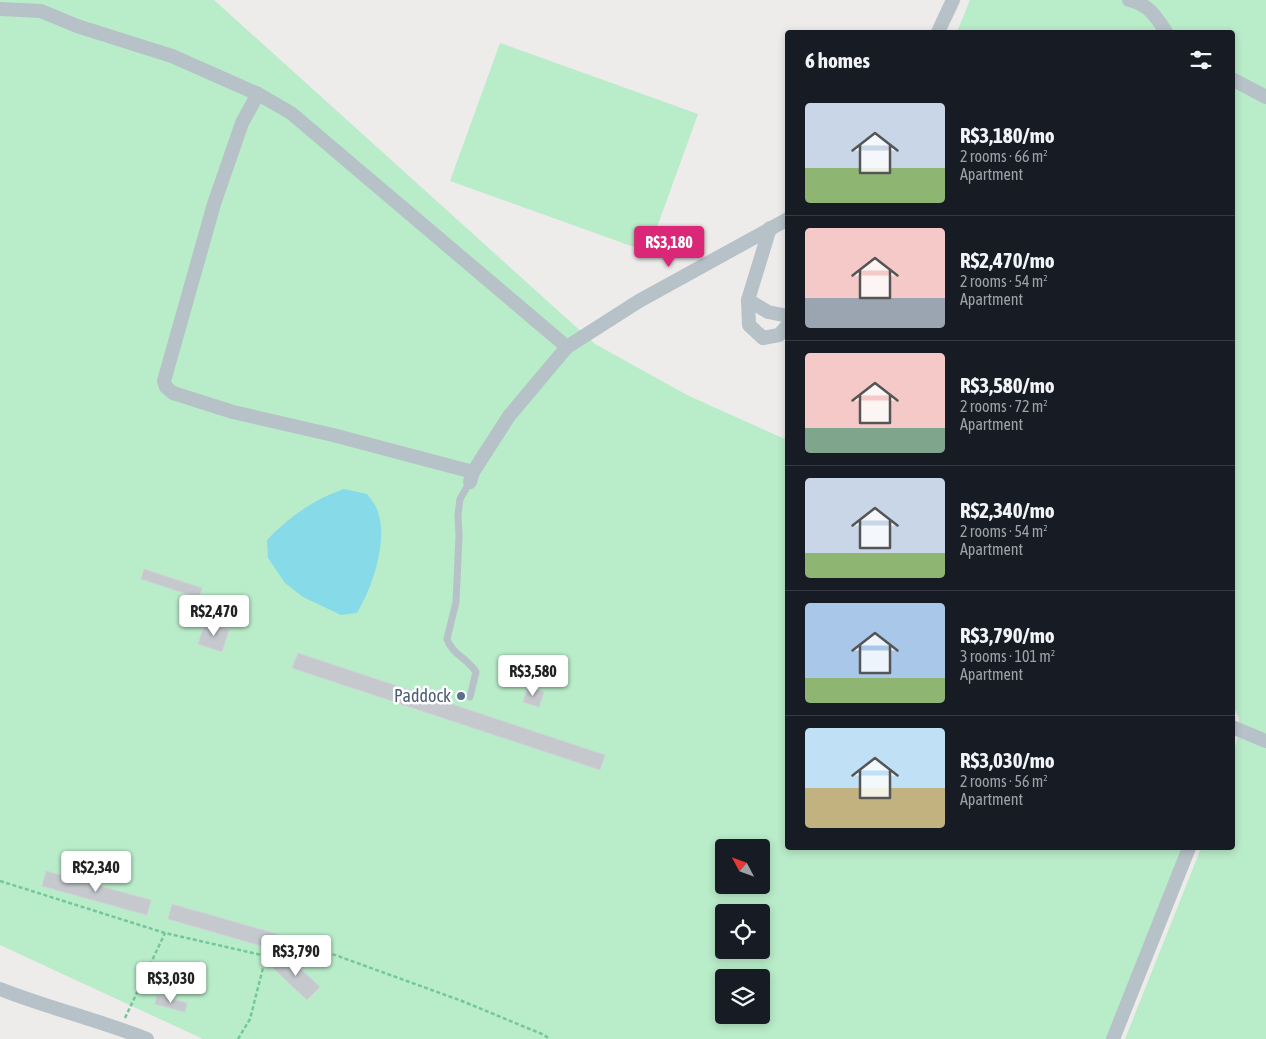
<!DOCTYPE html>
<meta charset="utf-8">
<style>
:root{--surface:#171b24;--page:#20242c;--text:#f1f3f6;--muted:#9ea1a6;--line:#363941;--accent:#db2777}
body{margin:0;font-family:"Asap Condensed",sans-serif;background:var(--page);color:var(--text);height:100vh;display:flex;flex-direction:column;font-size:19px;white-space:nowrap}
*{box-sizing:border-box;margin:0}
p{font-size:16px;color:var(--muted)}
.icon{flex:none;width:28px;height:28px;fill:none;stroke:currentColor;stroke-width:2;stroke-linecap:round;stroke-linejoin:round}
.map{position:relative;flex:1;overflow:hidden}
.sheet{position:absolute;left:785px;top:30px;width:450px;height:820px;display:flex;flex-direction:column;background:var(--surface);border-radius:5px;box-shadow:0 2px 8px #0003}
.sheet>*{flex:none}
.needle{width:32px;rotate:311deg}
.buttons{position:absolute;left:715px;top:839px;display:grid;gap:10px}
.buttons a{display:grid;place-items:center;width:55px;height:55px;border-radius:5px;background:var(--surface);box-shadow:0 2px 8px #0003;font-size:25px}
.price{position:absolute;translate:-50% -42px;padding:0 11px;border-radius:5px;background:#fff;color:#222;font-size:16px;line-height:32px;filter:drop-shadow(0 1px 2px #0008)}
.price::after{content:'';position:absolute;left:50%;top:30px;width:15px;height:11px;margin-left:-8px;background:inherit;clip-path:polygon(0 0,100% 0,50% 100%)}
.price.selected{background:var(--accent);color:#fff}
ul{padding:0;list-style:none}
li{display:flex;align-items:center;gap:15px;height:125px;padding:0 20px}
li+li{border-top:1px solid var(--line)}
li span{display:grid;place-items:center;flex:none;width:140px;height:100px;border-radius:5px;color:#555}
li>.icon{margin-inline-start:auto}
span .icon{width:60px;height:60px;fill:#fffc;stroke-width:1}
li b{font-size:21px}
h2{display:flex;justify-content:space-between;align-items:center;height:60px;padding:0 20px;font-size:21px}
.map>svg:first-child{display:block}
.green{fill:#b9ecc9;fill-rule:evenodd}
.water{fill:#87dbe8}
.building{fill:#c5c9ce;stroke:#cfd2d7}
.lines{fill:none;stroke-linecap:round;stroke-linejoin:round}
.path{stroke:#73c898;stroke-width:2.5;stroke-dasharray:4 2.5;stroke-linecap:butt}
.lane{stroke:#b7c1c8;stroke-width:7}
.street{stroke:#b7c1c8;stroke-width:14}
.service-dot{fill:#5c6f8a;stroke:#fff;stroke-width:2}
.labels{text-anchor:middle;stroke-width:5;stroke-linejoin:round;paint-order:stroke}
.service-label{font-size:18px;fill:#4e5e75;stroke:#fff;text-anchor:end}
</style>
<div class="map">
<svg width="1266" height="1039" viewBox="0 0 1266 1039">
<rect width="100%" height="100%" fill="#eeebeb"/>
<g class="green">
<path d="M0 0H214L595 344 689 396 787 440 788 848H1186L1109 1039H203L0 945ZM724 848H761V885H724ZM724 912H761V950H724ZM724 978H761V1015H724Z"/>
<polygon points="970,0 1266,0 1266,1039 1125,1039 1201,848 1232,848 1232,760 1239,732 1239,718 1232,703 1232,32 957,32"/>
<polygon points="500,43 698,114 648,252 450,181"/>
</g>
<path class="water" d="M344 489 367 494C370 498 374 503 376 507 390 536 373 587 357 613L341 615 303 597 285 583 268 558 267 540C289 517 314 499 344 489Z"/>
<g class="building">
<polygon points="144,569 202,588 199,598 141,579"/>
<polygon points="205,623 229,630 222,652 198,644"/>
<polygon points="298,653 605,755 600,770 292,668"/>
<polygon points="528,686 544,692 539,707 523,702"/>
<polygon points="46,871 151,900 147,915 42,886"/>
<polygon points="172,904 277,934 272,949 168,919"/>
<polygon points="285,954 320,987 307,1000 273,968"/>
<polygon points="157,995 187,1003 185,1012 155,1004"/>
</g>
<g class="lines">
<g class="path">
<polyline points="0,881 165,933 266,956 293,949 324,951 462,1001 542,1034 550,1039"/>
<polyline points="125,1018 165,933"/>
<polyline points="238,1039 250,1019 266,956"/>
</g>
<path class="lane" d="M470 697 476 672C468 659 451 653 447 639L456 602 459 536 458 515 460 499 470 482"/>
<g class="street">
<path d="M1129 0C1148 4 1156 16 1166 32"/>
<polyline points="0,9 41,11 77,26 172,56 258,94 291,113 567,347"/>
<polyline points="938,32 953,0"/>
<polyline points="1232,79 1266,97"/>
<polyline points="258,94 242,123 214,204 164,381 166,387 173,393 233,412 333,435 473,472"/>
<polyline points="770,228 748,300 768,312 788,316"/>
<polyline points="748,300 749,325 763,338 779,335 788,325"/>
<polyline points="470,482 473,472 509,416 567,347 639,301 788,219"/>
<polyline points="1232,727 1266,741"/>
<path d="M0 989C48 1008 99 1020 147 1039"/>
<polyline points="1113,1039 1189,848"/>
</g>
</g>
<circle class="service-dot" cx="461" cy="696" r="5"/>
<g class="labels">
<g class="service-label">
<text x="451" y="702">Paddock</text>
</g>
</g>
</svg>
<div class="buttons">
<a><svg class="needle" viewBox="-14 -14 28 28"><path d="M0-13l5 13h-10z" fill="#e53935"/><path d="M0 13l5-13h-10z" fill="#9ea1a6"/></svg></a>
<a><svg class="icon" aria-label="locate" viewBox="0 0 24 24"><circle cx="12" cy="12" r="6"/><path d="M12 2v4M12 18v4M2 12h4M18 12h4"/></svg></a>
<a><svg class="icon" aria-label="layers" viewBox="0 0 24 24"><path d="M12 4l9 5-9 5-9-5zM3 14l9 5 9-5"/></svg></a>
</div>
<b class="price selected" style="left:669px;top:268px">R$3,180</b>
<b class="price" style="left:214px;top:637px">R$2,470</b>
<b class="price" style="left:533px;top:697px">R$3,580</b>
<b class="price" style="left:96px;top:893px">R$2,340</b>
<b class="price" style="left:296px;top:977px">R$3,790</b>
<b class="price" style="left:171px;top:1004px">R$3,030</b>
<section class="sheet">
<h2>6 homes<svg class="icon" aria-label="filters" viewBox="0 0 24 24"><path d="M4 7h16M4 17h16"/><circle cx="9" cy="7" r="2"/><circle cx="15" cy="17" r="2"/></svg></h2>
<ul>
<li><span style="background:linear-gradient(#c9d6e8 65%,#8fb573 0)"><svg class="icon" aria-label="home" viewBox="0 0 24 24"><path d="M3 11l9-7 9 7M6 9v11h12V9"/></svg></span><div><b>R$3,180/mo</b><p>2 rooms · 66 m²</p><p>Apartment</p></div></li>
<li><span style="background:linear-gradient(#f6c9c9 70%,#9aa5b1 0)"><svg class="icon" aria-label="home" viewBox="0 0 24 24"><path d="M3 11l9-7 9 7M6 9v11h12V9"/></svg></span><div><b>R$2,470/mo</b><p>2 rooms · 54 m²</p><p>Apartment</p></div></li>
<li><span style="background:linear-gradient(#f6c9c9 75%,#7fa58c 0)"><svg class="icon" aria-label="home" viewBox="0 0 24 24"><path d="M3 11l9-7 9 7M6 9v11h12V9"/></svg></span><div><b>R$3,580/mo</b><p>2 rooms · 72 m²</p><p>Apartment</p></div></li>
<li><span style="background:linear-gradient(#c9d6e8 75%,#8fb573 0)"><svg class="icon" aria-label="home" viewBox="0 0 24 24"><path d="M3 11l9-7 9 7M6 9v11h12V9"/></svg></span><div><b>R$2,340/mo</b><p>2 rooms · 54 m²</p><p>Apartment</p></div></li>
<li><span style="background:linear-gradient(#a9c7e8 75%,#8fb573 0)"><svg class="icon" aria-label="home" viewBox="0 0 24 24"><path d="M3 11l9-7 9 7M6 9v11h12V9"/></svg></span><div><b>R$3,790/mo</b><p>3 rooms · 101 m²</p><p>Apartment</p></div></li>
<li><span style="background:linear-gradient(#bfe0f5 60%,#c2b280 0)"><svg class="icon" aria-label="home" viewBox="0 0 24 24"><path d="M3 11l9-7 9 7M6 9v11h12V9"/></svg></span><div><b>R$3,030/mo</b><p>2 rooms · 56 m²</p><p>Apartment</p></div></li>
</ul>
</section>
</div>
